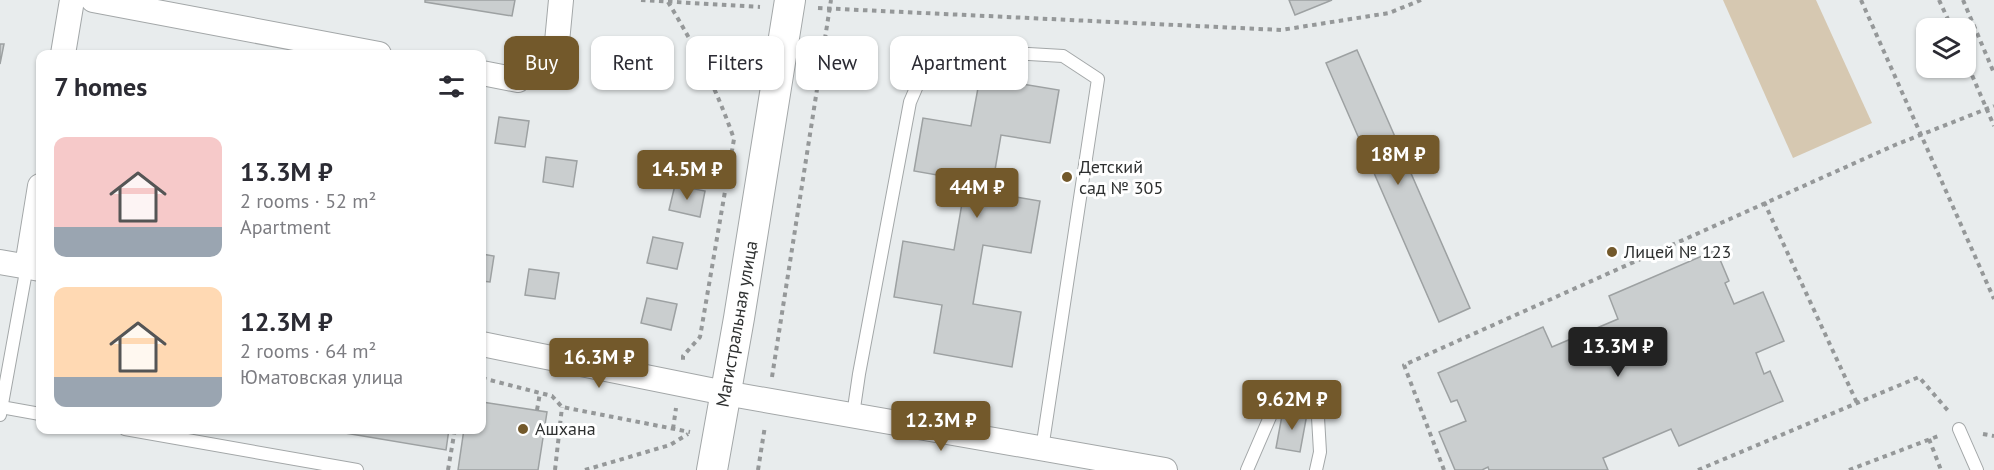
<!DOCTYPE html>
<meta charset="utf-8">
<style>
:root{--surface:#fff;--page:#f2f2f3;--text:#2b2b33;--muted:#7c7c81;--accent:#73592b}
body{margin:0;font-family:"PT Sans",sans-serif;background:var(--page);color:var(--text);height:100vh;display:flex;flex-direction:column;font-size:22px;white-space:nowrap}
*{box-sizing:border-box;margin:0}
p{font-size:20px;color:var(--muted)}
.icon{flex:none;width:33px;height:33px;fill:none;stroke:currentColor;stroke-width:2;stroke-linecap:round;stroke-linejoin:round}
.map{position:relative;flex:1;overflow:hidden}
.details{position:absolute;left:36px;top:50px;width:450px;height:384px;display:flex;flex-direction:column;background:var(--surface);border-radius:12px;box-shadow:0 2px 4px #0004}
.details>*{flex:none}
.banner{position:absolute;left:504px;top:36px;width:570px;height:54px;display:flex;gap:12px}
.fabs{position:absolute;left:1916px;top:18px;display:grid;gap:12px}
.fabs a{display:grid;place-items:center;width:60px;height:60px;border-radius:12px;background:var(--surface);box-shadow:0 2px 4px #0004;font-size:30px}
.price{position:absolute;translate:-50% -51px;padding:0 14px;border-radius:6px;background:var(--accent);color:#fff;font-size:20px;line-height:39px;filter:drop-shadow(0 2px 3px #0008)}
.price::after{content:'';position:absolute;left:50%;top:36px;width:18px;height:14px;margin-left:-9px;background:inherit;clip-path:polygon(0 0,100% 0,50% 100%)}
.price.on{background:#222;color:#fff}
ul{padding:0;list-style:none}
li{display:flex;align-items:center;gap:18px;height:150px;padding:0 18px}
li span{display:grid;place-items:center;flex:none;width:168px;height:120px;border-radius:12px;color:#555}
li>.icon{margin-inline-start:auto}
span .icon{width:72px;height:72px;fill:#fffc;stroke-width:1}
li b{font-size:26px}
h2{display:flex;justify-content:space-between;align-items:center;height:72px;padding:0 18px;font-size:26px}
.pill{padding:0 21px;border-radius:12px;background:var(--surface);box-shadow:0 2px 4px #0004;font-size:21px;line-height:54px}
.pill.on{background:var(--accent);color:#fff}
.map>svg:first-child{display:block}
.green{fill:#d6c8b1}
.building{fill:#cacecf;stroke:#9da1a2;stroke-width:1.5}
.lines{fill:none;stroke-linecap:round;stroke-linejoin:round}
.service-casing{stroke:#a3a7a8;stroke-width:14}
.minor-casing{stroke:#a3a7a8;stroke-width:26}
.tertiary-casing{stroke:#a3a7a8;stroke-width:32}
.path{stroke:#959899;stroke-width:4;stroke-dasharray:4.5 4.5;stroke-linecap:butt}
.service{stroke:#fff;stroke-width:12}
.minor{stroke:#fff;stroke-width:24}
.tertiary{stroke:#fff;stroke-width:30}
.poi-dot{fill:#73592b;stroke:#fff;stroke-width:2}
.labels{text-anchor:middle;stroke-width:6;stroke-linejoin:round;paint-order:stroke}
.poi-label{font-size:18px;fill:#2e3030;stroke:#fff;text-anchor:start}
.street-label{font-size:18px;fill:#2e3030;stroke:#fff}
</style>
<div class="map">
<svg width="1994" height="470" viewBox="0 0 1994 470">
<rect width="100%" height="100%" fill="#e8eced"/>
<polygon class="green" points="1723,0 1816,0 1872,123 1793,158"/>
<g class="building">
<polygon points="425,0 515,0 512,16 425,2"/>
<polygon points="1289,0 1332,0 1295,15"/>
<polygon points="0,44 4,44 0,64"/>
<polygon points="1357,50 1470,308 1439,322 1326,63"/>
<polygon points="980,77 1059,90 1050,143 1001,135 991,193 1040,201 1031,253 983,245 973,304 1021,312 1012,367 934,353 942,305 894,297 903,241 954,250 966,180 914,171 923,118 971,126"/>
<polygon points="499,117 529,121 525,147 495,143"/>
<polygon points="546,157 577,161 573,187 543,182"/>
<polygon points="675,185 705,191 700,217 669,210"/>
<polygon points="653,237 683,243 677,269 647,263"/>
<polygon points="1716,250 1729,281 1725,283 1734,304 1763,292 1784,341 1756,353 1764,374 1770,371 1783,401 1679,446 1671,429 1603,458 1608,470 1489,470 1488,467 1482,470 1455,470 1439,432 1466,421 1457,400 1451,402 1438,373 1543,327 1552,347 1618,319 1609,296"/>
<polygon points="482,254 494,256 490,282 482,281"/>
<polygon points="529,269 559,273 555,299 525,295"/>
<polygon points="647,298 677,304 671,330 641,323"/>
<polygon points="482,402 547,412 538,470 458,470 464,429 482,429"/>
<polygon points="1283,410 1307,414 1300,452 1276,448"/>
<polygon points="321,429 449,429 446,450"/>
</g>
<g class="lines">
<defs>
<g id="service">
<polyline points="1,407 40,414"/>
<polyline points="0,415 27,266"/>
<polyline points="853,415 859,374 910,102 926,65 964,50 1063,56 1098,79 1042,449"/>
<polyline points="125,429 357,470"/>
<polyline points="1959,429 1977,470"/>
<polyline points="1247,470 1279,396 1317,400 1320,452 1316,470"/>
</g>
<g id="minor">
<polyline points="93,0 379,54"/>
<polyline points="63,54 72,0"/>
<polyline points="482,73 518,80 557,42 561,0"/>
<polyline points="0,262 40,269"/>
<polyline points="27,266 40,186"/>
<polyline points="482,344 725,393 1165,470"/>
</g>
<polyline id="tertiary" points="712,470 739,318 790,0"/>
</defs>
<use href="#service" class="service-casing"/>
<use href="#minor" class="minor-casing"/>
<use href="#tertiary" class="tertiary-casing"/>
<g class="path">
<polyline points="641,0 760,7"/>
<polyline points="1861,0 1994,299"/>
<polyline points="1939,0 1952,28"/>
<polyline points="1963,0 1994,73"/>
<path d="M668 2C695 46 717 90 734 139L700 337 683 356V360"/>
<polyline points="818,8 1281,30 1389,13 1421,0"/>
<polyline points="1965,59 1994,126"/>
<polyline points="1764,202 1857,403"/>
<polyline points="772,377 831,0"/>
<polyline points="482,378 552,396 562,407 690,432"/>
<polyline points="537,410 540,393"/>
<polyline points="673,429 676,408"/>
<polyline points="1983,434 1994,436"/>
<polyline points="1929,439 1941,470"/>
<polyline points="448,470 455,429"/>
<polyline points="555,470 562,407"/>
<polyline points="585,470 670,445 688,434"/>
<polyline points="758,470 765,426"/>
<polyline points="1444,470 1404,365 1895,145 1994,106"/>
<polyline points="1698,470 1919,377 1950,413"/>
<polyline points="1849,470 1941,435"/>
</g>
<use href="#service" class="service"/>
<use href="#minor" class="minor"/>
<use href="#tertiary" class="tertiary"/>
</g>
<g class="poi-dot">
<circle cx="1067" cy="177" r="6"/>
<circle cx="1612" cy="252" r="6"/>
<circle cx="523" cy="429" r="6"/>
</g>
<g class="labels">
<g class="poi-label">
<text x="1079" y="173">Детский<tspan x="1079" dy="21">сад № 305</tspan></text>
<text x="1624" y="258">Лицей № 123</text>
<text x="535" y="435">Ашхана</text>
</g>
<g class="street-label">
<text transform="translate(737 324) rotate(-80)" y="6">Магистральная улица</text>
</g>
</g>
</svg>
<div class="fabs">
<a><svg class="icon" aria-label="layers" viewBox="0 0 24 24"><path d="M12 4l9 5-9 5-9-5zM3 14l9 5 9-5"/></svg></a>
</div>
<b class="price" style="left:1398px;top:186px">18M ₽</b>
<b class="price" style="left:687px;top:201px">14.5M ₽</b>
<b class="price" style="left:977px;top:219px">44M ₽</b>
<b class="price on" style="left:1618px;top:378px">13.3M ₽</b>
<b class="price" style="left:599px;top:389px">16.3M ₽</b>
<b class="price" style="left:1292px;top:431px">9.62M ₽</b>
<b class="price" style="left:941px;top:452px">12.3M ₽</b>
<div class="banner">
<a class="pill on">Buy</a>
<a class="pill">Rent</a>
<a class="pill">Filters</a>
<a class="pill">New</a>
<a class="pill">Apartment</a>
</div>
<section class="details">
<h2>7 homes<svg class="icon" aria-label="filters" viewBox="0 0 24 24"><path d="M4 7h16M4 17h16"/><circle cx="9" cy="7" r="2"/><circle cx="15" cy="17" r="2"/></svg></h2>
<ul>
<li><span style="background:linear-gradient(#f6c9c9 75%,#9aa5b1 0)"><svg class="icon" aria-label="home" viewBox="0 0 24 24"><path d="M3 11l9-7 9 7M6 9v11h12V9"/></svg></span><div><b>13.3M ₽</b><p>2 rooms · 52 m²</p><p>Apartment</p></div></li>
<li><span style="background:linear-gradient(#ffd9b3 75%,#9aa5b1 0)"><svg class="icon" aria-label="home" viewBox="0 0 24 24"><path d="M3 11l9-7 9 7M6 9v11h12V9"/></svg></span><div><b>12.3M ₽</b><p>2 rooms · 64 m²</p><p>Юматовская улица</p></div></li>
</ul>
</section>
</div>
